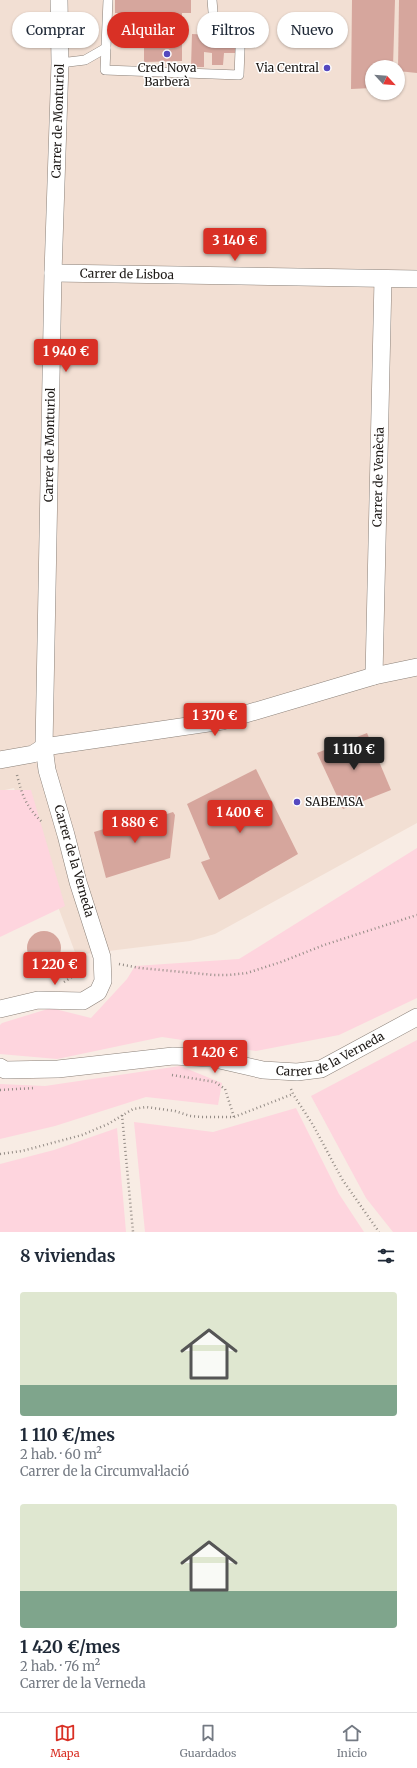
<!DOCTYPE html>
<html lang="es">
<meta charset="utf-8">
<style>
:root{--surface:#fff;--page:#f2f2f3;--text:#1f2937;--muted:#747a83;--line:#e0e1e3;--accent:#d93025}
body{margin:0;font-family:Merriweather,serif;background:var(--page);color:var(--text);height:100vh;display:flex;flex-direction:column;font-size:15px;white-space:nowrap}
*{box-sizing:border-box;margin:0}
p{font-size:13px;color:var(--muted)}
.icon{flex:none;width:22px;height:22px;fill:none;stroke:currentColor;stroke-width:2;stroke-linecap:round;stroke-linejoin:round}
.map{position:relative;height:1232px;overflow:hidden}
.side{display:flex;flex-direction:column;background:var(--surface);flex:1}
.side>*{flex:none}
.guide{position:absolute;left:12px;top:12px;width:393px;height:36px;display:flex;gap:8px}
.needle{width:26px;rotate:116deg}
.fabs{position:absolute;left:365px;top:60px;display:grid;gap:8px}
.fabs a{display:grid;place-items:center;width:40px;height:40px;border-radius:50%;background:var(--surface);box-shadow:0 1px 3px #0004;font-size:20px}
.price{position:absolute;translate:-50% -34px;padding:0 9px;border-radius:4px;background:var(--accent);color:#fff;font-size:13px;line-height:26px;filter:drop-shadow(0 1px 2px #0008)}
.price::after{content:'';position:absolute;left:50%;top:24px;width:12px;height:9px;margin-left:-6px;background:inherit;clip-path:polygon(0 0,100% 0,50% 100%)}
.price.current{background:#222;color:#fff}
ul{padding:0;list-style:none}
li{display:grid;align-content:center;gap:8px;height:212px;padding:0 20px}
li span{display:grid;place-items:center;height:124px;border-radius:4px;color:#555}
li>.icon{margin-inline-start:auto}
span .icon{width:72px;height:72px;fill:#fffc;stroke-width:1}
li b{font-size:17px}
h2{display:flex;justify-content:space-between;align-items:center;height:48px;padding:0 20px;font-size:17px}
.chip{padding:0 14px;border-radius:18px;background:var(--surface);box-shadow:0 1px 3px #0004;font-size:14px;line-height:36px}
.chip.current{background:var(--accent);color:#fff}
.menu{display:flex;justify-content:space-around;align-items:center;height:56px;border-top:1px solid var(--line);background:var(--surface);font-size:11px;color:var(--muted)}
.menu a{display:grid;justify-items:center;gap:2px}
.menu .current{color:var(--accent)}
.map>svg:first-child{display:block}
.built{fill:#f2dfd3;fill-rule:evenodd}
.green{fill:#fed5de}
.building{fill:#d6a69d}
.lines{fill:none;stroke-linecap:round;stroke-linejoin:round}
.lane-casing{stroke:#8b8179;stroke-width:10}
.street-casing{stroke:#8b8179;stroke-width:18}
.path{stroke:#948c86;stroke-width:2.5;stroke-dasharray:1 3;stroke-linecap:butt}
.lane{stroke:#fff;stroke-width:9}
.street{stroke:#fff;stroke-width:17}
.poi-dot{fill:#5448bf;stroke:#fff;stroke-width:1.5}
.labels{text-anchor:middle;stroke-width:3;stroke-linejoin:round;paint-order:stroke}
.poi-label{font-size:12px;fill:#1c1815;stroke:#fff}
.street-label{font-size:12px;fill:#1c1815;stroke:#fff}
</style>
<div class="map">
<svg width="417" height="1232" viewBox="0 0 417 1232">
<rect width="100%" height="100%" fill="#f8ece4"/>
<path class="built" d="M0 0H417V823L215 934 190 941 76 955 14 788 0 791ZM372 67H398V93H372Z"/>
<g class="green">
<polygon points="0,790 31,790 65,906 0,937"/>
<polygon points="417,848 417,998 339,1035 256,1051 162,1037 57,1059 0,1054 0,1025 2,1023 51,1008 91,1018 127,979 135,966 239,959"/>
<polygon points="417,1040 417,1232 393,1232 366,1198 311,1096"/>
<polygon points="180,1066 222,1083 218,1105 146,1097 55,1126 0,1139 0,1084 45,1086"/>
<polygon points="296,1108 339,1194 364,1232 145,1232 134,1122 213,1132"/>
<polygon points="117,1128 126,1232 0,1232 0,1164 54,1150"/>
</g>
<g class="building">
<polygon points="115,0 191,0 191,13 182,13 182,61 144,62 144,32 149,32 149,13 115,13"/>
<polygon points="352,0 395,0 393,67 372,67 372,88 351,89"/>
<polygon points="399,0 417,0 417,73 398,71"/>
<polygon points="192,34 238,36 236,53 224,53 223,65 212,65 212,53 204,52 204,67 191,67"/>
<polygon points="367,733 391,790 343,809 317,753"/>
<polygon points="256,769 298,854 219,900 201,862 210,859 187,804"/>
<polygon points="173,812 175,815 170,858 106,878 94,832 147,816 148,820"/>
<circle cx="44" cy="948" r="17"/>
</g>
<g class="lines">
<defs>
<g id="lane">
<polyline points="108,0 105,70 239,75 241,25 214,24 212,0"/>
<polyline points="60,63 85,60 106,48"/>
</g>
<g id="street">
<path id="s1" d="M53 273 417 279"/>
<path id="s2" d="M374 676 383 279"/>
<polyline points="0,760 33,754 44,747 222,721 374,676 417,667"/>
<path id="s3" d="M0 1009 38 1000 83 1001 98 992 103 981 102 957 78 882 66 835 47 770 44 747 53 273 60 63 59 0"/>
<path id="s4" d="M0 1067 5 1070 58 1069 173 1056 211 1058 263 1070 297 1072 321 1069 417 1017"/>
</g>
</defs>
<use href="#lane" class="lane-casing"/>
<use href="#street" class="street-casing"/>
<g class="path">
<path d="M17 775C22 796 27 808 43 823"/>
<polyline points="119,964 140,968 214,975 229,975 247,973 281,962 324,945 417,915"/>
<polyline points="64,982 78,973 85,966"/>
<polyline points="172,1075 215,1082 225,1089 234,1117"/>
<polyline points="291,1089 293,1094 313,1125 342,1179 379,1232"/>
<polyline points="0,1090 35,1088"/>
<polyline points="122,1115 133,1232"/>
<polyline points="0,1154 22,1151 82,1135 108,1124 133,1109 146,1107 175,1111 190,1116 202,1117 234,1117 293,1094"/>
</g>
<use href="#lane" class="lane"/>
<use href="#street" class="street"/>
</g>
<g class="poi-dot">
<circle cx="167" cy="54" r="4"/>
<circle cx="327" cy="68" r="4"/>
<circle cx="297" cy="802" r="4"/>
</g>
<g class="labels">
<g class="poi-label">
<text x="167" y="72">Cred Nova<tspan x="167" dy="14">Barberà</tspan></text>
<text x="319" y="72" text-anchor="end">Via Central</text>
<text x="305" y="806" text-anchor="start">SABEMSA</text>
</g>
<g class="street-label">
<text dy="4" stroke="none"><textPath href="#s3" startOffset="982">Carrer de Monturiol</textPath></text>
<text dy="4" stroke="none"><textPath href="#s1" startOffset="74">Carrer de Lisboa</textPath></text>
<text dy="4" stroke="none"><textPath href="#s3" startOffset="658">Carrer de Monturiol</textPath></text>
<text dy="4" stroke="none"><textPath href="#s2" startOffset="199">Carrer de Venècia</textPath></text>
<text transform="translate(74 861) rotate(74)" y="4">Carrer de la Verneda</text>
<text dy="4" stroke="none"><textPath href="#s4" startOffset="337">Carrer de la Verneda</textPath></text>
</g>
</g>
</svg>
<div class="fabs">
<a><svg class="needle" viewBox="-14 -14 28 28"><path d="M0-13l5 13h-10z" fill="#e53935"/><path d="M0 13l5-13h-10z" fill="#747a83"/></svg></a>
</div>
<b class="price" style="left:235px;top:262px">3 140 €</b>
<b class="price" style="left:66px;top:373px">1 940 €</b>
<b class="price" style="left:215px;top:737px">1 370 €</b>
<b class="price current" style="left:354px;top:771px">1 110 €</b>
<b class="price" style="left:240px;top:834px">1 400 €</b>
<b class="price" style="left:135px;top:844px">1 880 €</b>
<b class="price" style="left:55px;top:986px">1 220 €</b>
<b class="price" style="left:215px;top:1074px">1 420 €</b>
<div class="guide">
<a class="chip">Comprar</a>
<a class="chip current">Alquilar</a>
<a class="chip">Filtros</a>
<a class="chip">Nuevo</a>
</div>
</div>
<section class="side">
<h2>8 viviendas<svg class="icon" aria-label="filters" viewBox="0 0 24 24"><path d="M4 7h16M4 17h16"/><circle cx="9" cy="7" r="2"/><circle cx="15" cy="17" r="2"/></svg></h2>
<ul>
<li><span style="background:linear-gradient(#dfe7d0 75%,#7fa58c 0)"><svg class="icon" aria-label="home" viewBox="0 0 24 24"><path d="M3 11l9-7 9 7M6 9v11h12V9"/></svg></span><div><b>1 110 €/mes</b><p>2 hab. · 60 m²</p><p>Carrer de la Circumval·lació</p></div></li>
<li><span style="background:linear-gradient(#dfe7d0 70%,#7fa58c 0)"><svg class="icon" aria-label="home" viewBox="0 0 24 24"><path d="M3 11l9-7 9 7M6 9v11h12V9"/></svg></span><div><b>1 420 €/mes</b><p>2 hab. · 76 m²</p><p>Carrer de la Verneda</p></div></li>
</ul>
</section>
<nav class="menu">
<a class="current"><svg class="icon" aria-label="map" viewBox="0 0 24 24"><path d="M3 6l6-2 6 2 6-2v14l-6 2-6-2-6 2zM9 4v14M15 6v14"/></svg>Mapa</a>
<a><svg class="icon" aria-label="saved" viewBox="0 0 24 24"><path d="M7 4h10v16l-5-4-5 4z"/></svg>Guardados</a>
<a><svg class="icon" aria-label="home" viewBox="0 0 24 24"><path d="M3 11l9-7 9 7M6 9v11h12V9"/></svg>Inicio</a>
</nav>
